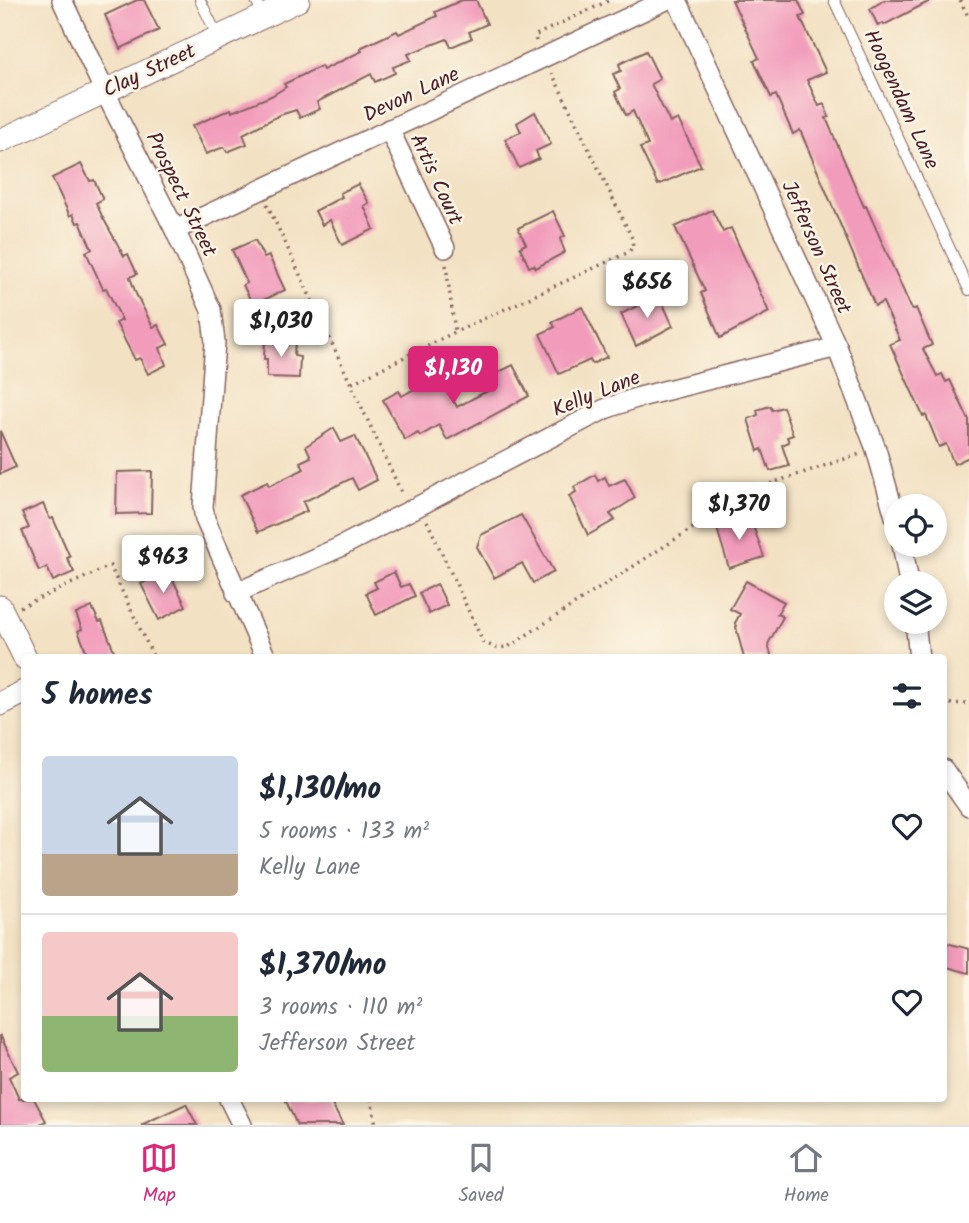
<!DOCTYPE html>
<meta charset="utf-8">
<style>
:root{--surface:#fff;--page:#f6f6f7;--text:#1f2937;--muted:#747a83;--line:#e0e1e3;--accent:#db2777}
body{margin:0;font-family:Kalam,sans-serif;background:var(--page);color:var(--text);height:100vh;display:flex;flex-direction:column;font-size:26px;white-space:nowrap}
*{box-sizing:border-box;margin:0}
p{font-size:23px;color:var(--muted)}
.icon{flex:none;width:38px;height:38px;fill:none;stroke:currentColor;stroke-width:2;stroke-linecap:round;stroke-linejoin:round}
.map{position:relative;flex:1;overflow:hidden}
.panel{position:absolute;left:21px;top:654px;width:926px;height:448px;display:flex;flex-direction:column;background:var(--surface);border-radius:7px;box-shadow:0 4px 10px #0003}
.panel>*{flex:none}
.tools{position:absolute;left:884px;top:494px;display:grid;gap:14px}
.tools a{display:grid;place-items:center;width:63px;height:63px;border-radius:50%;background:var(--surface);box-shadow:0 4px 10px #0003;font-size:35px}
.price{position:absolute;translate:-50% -60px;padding:0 16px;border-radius:7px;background:#fff;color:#222;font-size:23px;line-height:46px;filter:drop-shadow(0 2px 4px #0008)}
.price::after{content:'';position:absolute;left:50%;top:42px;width:21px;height:16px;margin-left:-10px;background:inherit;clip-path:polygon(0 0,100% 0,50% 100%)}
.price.on{background:var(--accent);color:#fff}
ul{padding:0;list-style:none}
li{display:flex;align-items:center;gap:21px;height:175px;padding:0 21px}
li+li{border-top:2px solid var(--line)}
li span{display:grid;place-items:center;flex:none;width:196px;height:140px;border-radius:7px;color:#555}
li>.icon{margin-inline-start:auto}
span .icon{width:84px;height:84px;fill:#fffc;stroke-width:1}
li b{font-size:30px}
h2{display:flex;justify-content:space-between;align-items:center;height:84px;padding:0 21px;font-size:30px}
.tab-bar{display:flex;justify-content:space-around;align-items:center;height:98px;border-top:2px solid var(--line);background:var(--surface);font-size:19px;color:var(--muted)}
.tab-bar a{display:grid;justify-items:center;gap:4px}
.tab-bar .on{color:var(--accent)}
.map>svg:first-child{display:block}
.building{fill:#f29cbc}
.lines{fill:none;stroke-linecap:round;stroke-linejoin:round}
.service-casing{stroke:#856360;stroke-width:12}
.minor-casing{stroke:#856360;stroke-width:22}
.tertiary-casing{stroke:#856360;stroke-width:25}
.path{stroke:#856360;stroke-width:3.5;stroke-dasharray:2 5;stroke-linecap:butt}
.service{stroke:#fff;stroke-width:10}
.minor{stroke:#fff;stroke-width:19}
.tertiary{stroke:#fff;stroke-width:23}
.labels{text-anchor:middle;stroke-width:5;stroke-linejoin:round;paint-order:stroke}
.street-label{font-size:21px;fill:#4a1f2b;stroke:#fcf5e5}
</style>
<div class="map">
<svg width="969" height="1125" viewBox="0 0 969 1125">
<rect width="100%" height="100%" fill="#fcf5e5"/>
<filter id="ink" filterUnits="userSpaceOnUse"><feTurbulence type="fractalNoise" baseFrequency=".0143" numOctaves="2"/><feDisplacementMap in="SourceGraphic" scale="14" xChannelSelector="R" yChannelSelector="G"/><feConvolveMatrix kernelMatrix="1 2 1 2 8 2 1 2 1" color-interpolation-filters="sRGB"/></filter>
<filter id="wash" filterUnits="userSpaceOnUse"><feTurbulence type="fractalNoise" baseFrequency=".00686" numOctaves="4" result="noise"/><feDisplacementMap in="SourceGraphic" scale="28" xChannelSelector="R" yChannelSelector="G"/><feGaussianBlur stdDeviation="1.57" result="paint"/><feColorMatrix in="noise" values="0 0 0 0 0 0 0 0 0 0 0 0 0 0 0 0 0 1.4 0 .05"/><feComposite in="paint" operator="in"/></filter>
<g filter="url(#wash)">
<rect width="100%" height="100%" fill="#f3e1c3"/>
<g id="blocks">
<g class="building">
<polygon points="137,0 144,0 159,30 120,49 105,15"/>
<polygon points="462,0 476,0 487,24 469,32 472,38 451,47 447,39 408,54 411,60 393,67 395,73 375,82 371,74 317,102 320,109 300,118 296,110 280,115 243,134 247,144 227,152 224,147 206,154 192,126 231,109 232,112 271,96 286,87 284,84 321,66 323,70 362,51 360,48 397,31 399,34 437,16 435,12"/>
<polygon points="732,0 798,0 805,15 800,17 826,72 807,80 819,106 824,104 829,117 826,118 864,207 866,206 912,310 916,308 932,345 923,349 937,376 942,374 946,382 950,380 969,420 969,457 954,464 946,444 939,447 926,415 923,416 890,344 900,340 883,302 875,306 800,130 793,134 776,95 771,97 754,61 759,58"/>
<polygon points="884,0 932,0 884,25 883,23 878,26 870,9"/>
<polygon points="646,51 660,79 651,84 670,123 678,119 701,166 658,185 640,148 648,145 633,111 626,115 615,92 620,89 613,74 621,71 619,64"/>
<polygon points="535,112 551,144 536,151 539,159 519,168 505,139 521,132 517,123"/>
<polygon points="81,164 90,181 94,180 103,199 96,203 102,216 124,256 128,254 137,274 130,277 136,294 153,327 158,325 168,344 160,348 166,365 148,374 140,358 135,360 116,323 122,320 106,288 103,289 86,252 92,249 80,222 77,223 73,214 70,216 52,178"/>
<polygon points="358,184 369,203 364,206 374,229 342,245 330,220 322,225 315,211 342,197 340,193"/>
<polygon points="712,210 723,232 731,228 769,312 720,338 701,293 705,291 675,227"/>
<polygon points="553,211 565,236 560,239 565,252 536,268 534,265 529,267 520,247 526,244 518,228"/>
<polygon points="255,240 264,258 269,256 285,290 253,305 243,285 247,283 232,250"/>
<polygon points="659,295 673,326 636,346 621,314"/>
<polygon points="582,307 607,357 592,364 590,360 559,374 540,334 555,327 552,322"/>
<polygon points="265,338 295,340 294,356 300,357 299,378 267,377 267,359 264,359"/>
<polygon points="513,365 529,396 447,440 439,425 420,436 418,433 405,440 383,400 399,391 402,396 432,379 435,385 443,381 457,407 489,390 483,380"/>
<polygon points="770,406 772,410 783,407 793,435 787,437 789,442 782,445 789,466 770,471 762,449 758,451 748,419 758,415 757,410"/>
<polygon points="334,428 341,442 355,436 377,480 358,490 352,478 303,502 307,511 258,532 240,495 267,482 269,486 304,469 300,462 311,457 306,446"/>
<polygon points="0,431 16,467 0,474"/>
<polygon points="152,471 151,513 116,514 117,472"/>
<polygon points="595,475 598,481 605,477 609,486 625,479 635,498 610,514 615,520 588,535 569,496 576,492 574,487"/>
<polygon points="43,504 50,519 53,518 70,557 67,558 74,572 53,581 47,567 39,571 22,531 29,528 22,513"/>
<polygon points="521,515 554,572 533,583 522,563 494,578 477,547 481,535"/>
<polygon points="730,517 733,526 751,520 764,557 729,568 715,522"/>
<polygon points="168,570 186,606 159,620 141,584"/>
<polygon points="394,572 401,587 409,584 415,596 376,615 366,593 377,588 374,582"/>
<polygon points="746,581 784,602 777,614 783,617 768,644 772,658 744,658 735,623 740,614 730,609"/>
<polygon points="437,584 447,605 429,614 419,593"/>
<polygon points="92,607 99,622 102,621 117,658 89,658 78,631 82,629 76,614"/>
<polygon points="943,942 969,949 969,973 943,966"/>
<polygon points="0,1035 18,1072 9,1077 19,1099 34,1099 46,1121 38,1125 0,1125"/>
<polygon points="285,1099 329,1099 343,1125 297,1125"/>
<polygon points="186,1104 197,1125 141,1125"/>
</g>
</g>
</g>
<g filter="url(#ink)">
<use href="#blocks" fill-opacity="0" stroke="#856360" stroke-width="2"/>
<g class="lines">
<defs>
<g id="service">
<polyline points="200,0 218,37"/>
<polyline points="256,0 263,15"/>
<polyline points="834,0 969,290"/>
</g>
<g id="minor">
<polyline points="62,0 104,90 175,230 211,310 215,342 203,507 205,519 266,658"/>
<polyline points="677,0 837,347 876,449 896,520"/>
<polyline points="389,129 445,248"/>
<polyline points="175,230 666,0"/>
<polyline points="902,544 909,583"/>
<polyline points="236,593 338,548 605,409 636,398 837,347"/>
<polyline points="915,621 919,658"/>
<polyline points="943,769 969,806"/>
<polyline points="229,1099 242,1125"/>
</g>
<g id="tertiary">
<polyline points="0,141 298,0"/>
<polyline points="0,607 25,658"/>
<polyline points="0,704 24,692"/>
</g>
</defs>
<use href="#service" class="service-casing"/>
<use href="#minor" class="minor-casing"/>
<use href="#tertiary" class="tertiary-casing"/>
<g class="path">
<polyline points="960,0 969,18"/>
<polyline points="536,41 535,36 538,34 610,0"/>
<polyline points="267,204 403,496"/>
<polyline points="446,265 455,332"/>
<polyline points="352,383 455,332 629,252 633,246 632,238 552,73"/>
<polyline points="427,521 483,642 496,648 508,647 744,495 772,483 860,454"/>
<polyline points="20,607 110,566 154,658"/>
<polyline points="943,704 969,703"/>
<polyline points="371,1099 376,1125"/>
</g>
<use href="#service" class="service"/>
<use href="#minor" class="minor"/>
<use href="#tertiary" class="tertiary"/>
</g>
</g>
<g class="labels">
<g class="street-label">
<text transform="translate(149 70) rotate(-25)" y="7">Clay Street</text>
<text transform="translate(411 94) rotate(-25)" y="7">Devon Lane</text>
<text transform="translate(902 99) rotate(65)" y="7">Hoogendam Lane</text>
<text transform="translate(437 179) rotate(65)" y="7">Artis Court</text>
<text transform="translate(182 194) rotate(64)" y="7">Prospect Street</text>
<text transform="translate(817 247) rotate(66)" y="7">Jefferson Street</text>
<text transform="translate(596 393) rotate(-22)" y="7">Kelly Lane</text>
</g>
</g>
</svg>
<div class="tools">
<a><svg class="icon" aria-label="locate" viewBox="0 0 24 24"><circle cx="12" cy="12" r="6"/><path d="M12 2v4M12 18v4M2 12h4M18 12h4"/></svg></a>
<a><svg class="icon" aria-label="layers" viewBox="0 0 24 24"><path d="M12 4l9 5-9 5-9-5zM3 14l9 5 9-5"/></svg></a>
</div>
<b class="price" style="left:647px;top:320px">$656</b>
<b class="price" style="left:281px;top:359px">$1,030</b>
<b class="price on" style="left:453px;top:406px">$1,130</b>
<b class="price" style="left:739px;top:542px">$1,370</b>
<b class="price" style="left:163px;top:595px">$963</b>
<section class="panel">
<h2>5 homes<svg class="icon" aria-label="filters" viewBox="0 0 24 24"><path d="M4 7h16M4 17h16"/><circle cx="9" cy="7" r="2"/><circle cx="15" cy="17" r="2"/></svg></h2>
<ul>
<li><span style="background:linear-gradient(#c9d6e8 70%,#b9a48a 0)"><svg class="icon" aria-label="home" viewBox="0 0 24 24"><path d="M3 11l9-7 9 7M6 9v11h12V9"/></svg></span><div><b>$1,130/mo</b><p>5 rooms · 133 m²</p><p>Kelly Lane</p></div><svg class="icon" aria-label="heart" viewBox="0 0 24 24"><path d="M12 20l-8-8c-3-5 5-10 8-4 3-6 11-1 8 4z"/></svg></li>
<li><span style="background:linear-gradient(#f6c9c9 60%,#8fb573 0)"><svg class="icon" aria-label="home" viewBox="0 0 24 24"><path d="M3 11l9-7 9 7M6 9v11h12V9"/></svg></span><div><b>$1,370/mo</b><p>3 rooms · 110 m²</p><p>Jefferson Street</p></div><svg class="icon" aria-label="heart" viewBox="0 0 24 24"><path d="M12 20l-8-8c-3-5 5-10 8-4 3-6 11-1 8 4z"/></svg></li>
</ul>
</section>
</div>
<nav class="tab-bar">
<a class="on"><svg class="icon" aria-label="map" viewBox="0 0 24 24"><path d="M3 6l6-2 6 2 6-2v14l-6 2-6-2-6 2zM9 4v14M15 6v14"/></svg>Map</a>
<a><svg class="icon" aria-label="saved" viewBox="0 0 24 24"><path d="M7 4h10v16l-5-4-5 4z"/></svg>Saved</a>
<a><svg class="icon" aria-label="home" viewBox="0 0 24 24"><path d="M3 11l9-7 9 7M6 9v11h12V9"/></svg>Home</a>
</nav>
